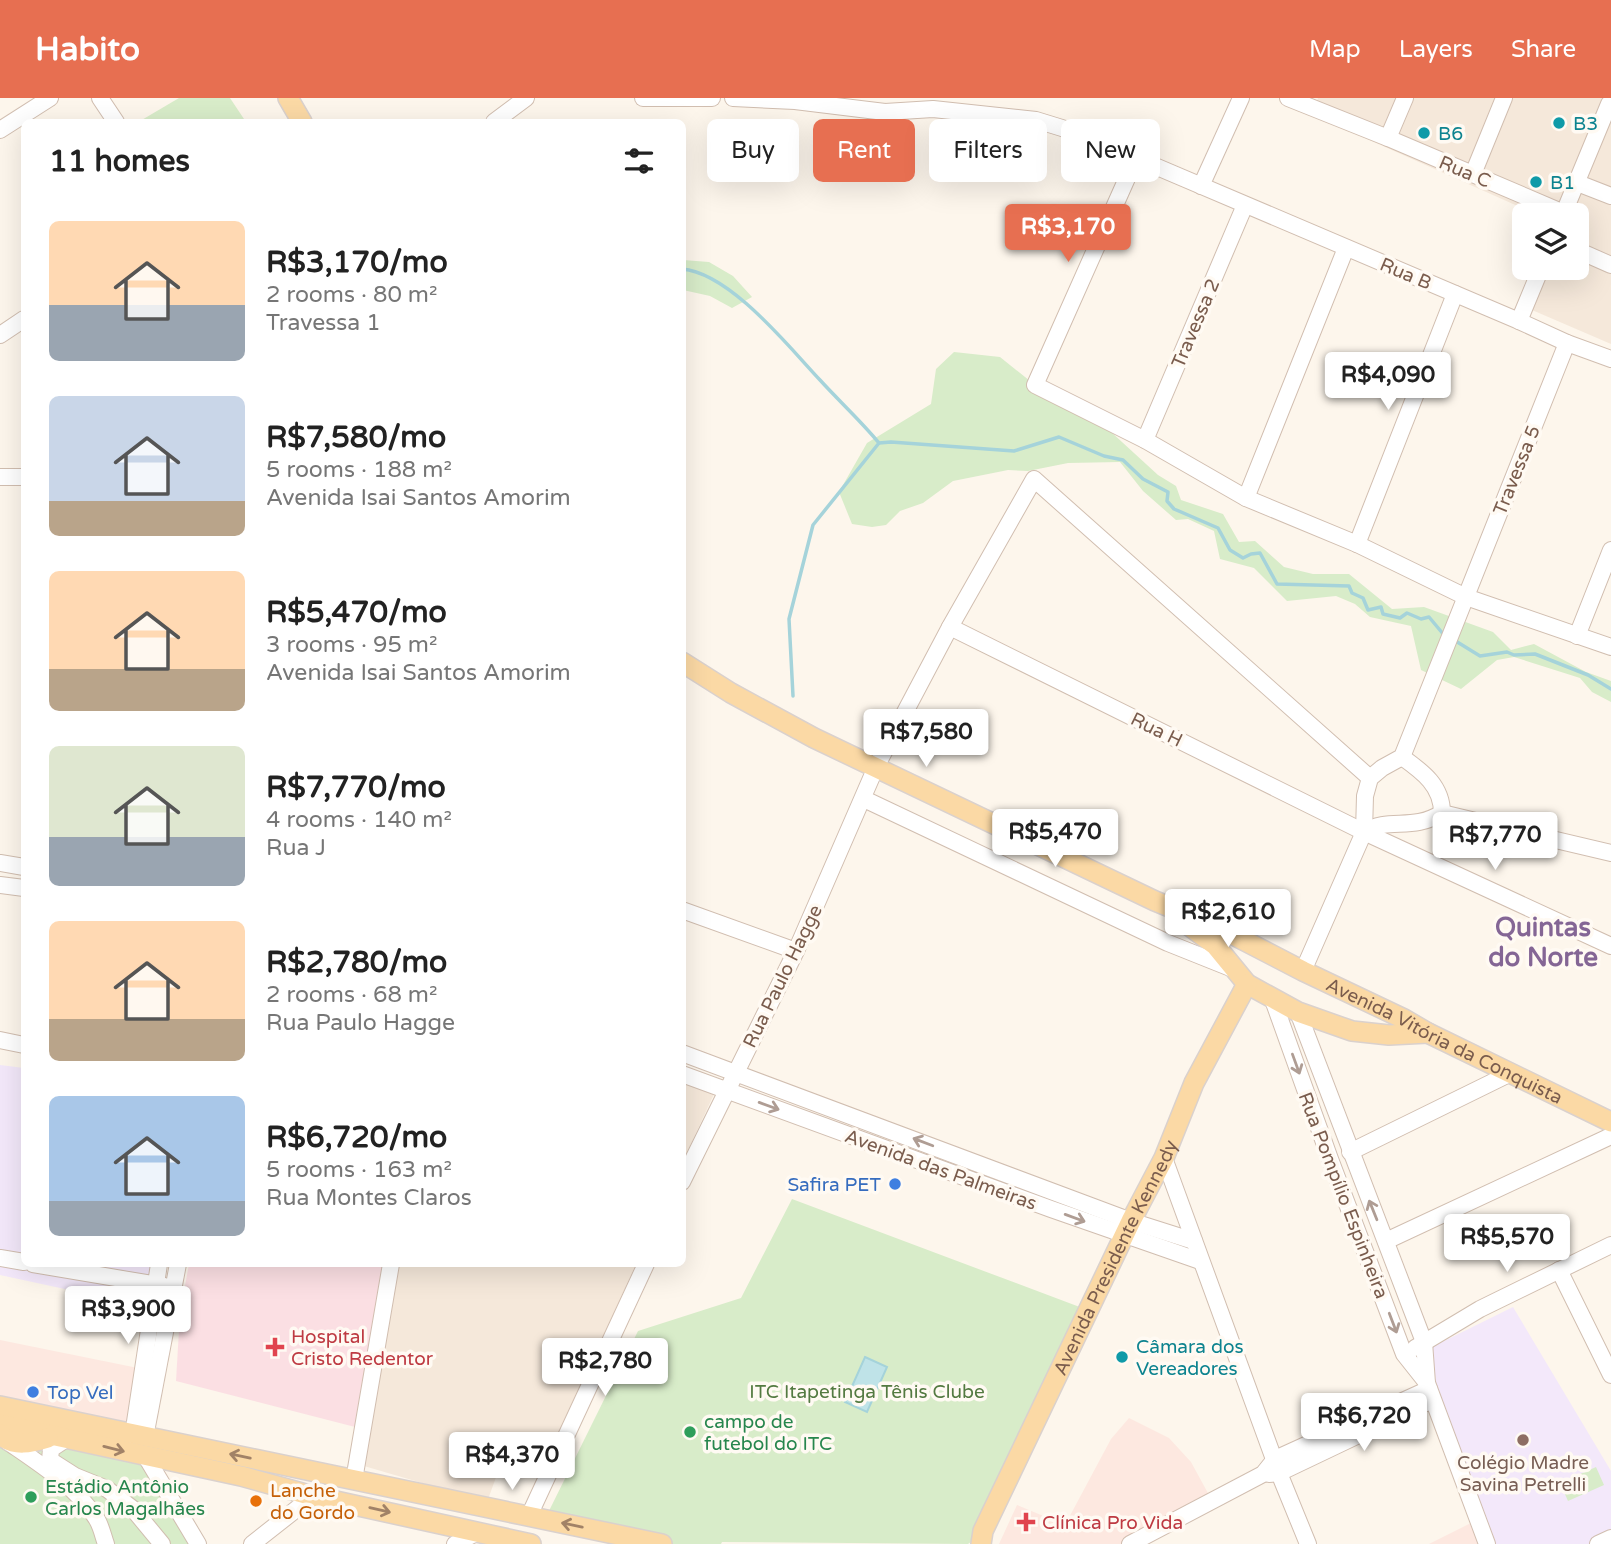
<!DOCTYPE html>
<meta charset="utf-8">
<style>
:root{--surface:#fff;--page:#f6f6f6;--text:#222;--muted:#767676;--accent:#e76f51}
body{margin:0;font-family:"Varela Round",sans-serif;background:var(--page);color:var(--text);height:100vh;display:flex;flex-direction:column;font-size:26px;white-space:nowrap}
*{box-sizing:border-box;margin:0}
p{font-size:23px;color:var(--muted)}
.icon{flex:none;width:38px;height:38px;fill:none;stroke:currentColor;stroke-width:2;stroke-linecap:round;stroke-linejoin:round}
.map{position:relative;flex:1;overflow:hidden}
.sheet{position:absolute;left:21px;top:21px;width:665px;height:1148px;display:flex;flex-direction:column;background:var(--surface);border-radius:10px;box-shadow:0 7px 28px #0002}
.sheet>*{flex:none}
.banner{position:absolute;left:707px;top:21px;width:665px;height:63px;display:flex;gap:14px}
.controls{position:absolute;left:1512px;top:105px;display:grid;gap:14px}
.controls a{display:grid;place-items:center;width:77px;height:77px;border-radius:10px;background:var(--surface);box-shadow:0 7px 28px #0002;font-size:35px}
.price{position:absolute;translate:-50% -60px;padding:0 16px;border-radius:7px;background:#fff;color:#222;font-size:23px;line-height:46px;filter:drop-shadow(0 2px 4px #0008)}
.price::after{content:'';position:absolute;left:50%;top:42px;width:21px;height:16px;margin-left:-10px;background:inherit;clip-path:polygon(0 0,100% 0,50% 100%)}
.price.selected{background:var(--accent);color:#fff}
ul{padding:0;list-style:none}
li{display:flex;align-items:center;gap:21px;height:175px;padding:0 28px}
li span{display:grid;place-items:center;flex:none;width:196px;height:140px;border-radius:10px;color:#555}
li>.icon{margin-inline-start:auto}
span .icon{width:84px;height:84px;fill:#fffc;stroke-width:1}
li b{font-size:30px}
h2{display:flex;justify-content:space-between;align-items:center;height:84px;padding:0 28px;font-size:30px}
.pill{padding:0 24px;border-radius:10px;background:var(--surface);box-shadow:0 7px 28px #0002;font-size:24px;line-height:63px}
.pill.selected{background:var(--accent);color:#fff}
header{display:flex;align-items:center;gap:42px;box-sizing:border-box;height:98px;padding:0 35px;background:var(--accent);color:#fff}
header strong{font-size:33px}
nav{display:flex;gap:38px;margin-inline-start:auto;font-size:24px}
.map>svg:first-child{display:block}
.residential{fill:#f5e8da}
.commercial{fill:#fde8e0}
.education{fill:#f3e8fa}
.medical{fill:#fbdfe3}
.green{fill:#d8ecc9}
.water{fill:#bfe3e8;stroke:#a5d3da;stroke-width:2}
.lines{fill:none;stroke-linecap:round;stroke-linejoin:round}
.stream{stroke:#a5d3da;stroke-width:3.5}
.minor-casing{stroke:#d1beb0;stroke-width:18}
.major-casing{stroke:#dad1cd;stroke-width:22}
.minor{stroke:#fff;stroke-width:16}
.major{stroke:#fbd9a5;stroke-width:19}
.oneway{stroke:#af9d94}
.oneway2{stroke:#a18267}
.culture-dot{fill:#0f9aa8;stroke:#fffaf3;stroke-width:2.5}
.shop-dot{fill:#3f7fe0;stroke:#fffaf3;stroke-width:2.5}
.health-dot{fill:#e0444e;stroke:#fffaf3;stroke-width:2.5}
.leisure-dot{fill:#2e9e5b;stroke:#fffaf3;stroke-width:2.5}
.education-dot{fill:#8d6e63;stroke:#fffaf3;stroke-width:2.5}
.food-dot{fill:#e8710a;stroke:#fffaf3;stroke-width:2.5}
.labels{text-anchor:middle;stroke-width:7;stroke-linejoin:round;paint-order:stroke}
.culture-label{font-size:19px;fill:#0d838f;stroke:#fffaf3;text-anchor:start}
.street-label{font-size:19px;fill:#7a5c4d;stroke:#fffaf3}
.shop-label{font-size:19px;fill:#366cbe;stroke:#fffaf3;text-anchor:end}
.health-label{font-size:19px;fill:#be3a42;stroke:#fffaf3;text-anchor:start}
.park-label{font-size:19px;fill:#537a41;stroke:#fffaf3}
.leisure-label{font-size:19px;fill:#27864d;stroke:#fffaf3;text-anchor:start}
.education-label{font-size:19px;fill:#785e54;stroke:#fffaf3}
.food-label{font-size:19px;fill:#c56008;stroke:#fffaf3;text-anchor:start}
.district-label{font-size:26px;font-weight:bold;fill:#846695;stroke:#fffaf3}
</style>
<header>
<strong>Habito</strong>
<nav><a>Map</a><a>Layers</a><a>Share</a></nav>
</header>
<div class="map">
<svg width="1611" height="1446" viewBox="0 0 1611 1446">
<rect width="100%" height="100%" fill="#fdf6ec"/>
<g class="residential">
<polygon points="1318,0 1611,0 1611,246 1532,212 1540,170 1577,170 1577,117 1538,117 1311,16"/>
<polygon points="683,985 714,996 683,1063"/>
<polygon points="399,1166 636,1166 545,1368 502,1363 487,1404 364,1368"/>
</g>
<g class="commercial">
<polygon points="0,1242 138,1270 127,1332 0,1305"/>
<polygon points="1129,1320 1169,1340 1191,1364 1215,1408 1139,1446 999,1446 1017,1407 1065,1427 1111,1341"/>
<polygon points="1482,1421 1490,1446 1429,1446 1469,1426"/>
</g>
<g class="education">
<polygon points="0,967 24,970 24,1166 156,1166 148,1209 0,1177"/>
<polygon points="1513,1209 1611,1373 1611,1439 1595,1446 1493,1446 1437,1297 1434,1266 1428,1251"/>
</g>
<polygon class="medical" points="189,1166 387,1166 359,1330 176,1283 180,1215"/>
<g class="green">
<polygon points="179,0 230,0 246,24 140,23"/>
<polygon points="683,162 709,164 733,178 752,199 732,210 710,198 683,192"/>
<polygon points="954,254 1000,259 1035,287 1110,333 1158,377 1176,388 1181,402 1223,416 1239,444 1255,443 1284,469 1313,476 1349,476 1392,511 1424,509 1493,534 1511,552 1534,546 1586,574 1611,583 1611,604 1592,594 1580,580 1514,559 1497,562 1461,591 1421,572 1411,528 1370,519 1355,506 1336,498 1287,503 1254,470 1220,461 1214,433 1188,421 1176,422 1143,393 1120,364 1068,365 1028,373 1008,372 953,383 923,405 900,413 886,427 872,429 852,426 839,394 867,345 931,306 936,271"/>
<polygon points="792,1101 1085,1211 979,1438 968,1446 722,1444 721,1446 645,1446 544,1423 638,1233 741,1200"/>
<polygon points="0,1328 149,1366 198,1446 0,1446"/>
<polygon points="1596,1369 1604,1387 1568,1403 1560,1385"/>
</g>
<polygon class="water" points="865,1259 887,1269 867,1314 845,1304"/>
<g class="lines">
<g class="stream">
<path d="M682 171C730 175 788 248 820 282 839 303 861 323 879 345"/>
<polyline points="1454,542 1480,558 1507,554 1514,557 1535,556 1588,577 1611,591"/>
<polyline points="793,598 789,521 813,427 879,345 891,344 1014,353 1059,339 1104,358 1123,362 1143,381 1168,394 1167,403 1174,411 1218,430 1230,452 1243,460 1251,456 1260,455 1277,486 1349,488 1352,495 1363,500 1368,512 1381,509 1383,516 1400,520 1407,515 1421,521 1429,519 1444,537"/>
</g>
<defs>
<g id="minor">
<polyline points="100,0 116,24"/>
<polyline points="643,0 712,0"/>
<polyline points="733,0 795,3 885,14 933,11 1036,22 1062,30 1136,60 1519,223 1567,245 1611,261"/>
<polyline points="1288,0 1388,40 1564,115"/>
<polyline points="494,24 526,0"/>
<polyline points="0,32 50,0"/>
<polyline points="1388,40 1405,0"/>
<polyline points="1136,60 1035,287 1145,342 1246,400 1357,446 1466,499 1611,549"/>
<polyline points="1473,76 1504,0"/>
<polyline points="1575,84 1611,98"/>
<polyline points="1201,88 1241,0"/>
<polyline points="1563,117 1609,6"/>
<polyline points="1577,152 1611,167"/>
<polyline points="1519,223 1541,170"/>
<polyline points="0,237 24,221"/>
<polyline points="1145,342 1245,107"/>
<polyline points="0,379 24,379"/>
<polyline points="1246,400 1346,150"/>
<polyline points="1357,446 1455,196"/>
<polyline points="950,529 1364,734 1611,848"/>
<polyline points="1577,538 1611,452"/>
<path d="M1402 659C1423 674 1442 688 1442 715"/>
<polyline points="864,701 1168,845 1233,871"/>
<path d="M1364 734C1390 718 1411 734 1442 715L1611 755"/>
<polyline points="0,765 24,769"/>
<polyline points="0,787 24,790"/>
<polyline points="682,812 796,853"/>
<polyline points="1303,873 1364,734 1365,698 1370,680 1382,670 1402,659 1567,245"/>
<polyline points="1273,902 1330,1061 1404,1256 1427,1285"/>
<polyline points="1298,914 1424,1244 1427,1285 1487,1446"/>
<polyline points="0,942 24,947"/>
<polyline points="682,955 1131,1123 1194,1143"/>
<polyline points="682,976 1051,1111 1200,1163"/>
<polyline points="1350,1054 1511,975"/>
<polyline points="1164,1060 1279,1375 1308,1446"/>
<polyline points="682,1084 796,853 876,669 950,529 1034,381 1370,680"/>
<polyline points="1386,1143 1611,1038"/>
<polyline points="0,1160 24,1164"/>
<polyline points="33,1166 164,1188"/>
<polyline points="1559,1172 1611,1277"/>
<polyline points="1415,1250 1480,1211 1611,1147"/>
<polyline points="133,1337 159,1166"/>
<polyline points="145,1339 178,1166"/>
<polyline points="66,1341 51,1351 50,1362 75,1378 107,1391 133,1411 162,1446"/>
<path d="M8 1344C37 1364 78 1390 96 1420 101 1427 103 1438 106 1446"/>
<polyline points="146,1359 198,1446"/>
<polyline points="1269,1376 1279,1375 1432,1302"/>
<polyline points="354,1382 391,1166"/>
<polyline points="529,1418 646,1166"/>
<polyline points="252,1446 313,1398"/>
<polyline points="455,1446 476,1435"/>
<polyline points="1130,1446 1263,1376 1275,1361 1429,1291"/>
<polyline points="1598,1446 1611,1440"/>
</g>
<g id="major">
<polyline points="288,0 302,24"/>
<path id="s1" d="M682 564 731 595 814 640 1155 803 1216 828 1303 873 1404 921 1428 935 1611 1024"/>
<polyline points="1184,824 1215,847 1247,886 1298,914 1352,933 1389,937 1428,935"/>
<polyline points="0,1308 662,1446"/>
<polyline points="0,1326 241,1378 313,1398 531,1446"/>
<path d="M0 1336C13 1350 32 1345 48 1340"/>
<path id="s2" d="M981 1446 983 1433 1131 1123 1164 1060 1194 985 1247 886"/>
</g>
</defs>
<use href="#minor" class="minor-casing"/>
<use href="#major" class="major-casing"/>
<use href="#minor" class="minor"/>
<use href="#major" class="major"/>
</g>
<defs><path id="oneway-shaft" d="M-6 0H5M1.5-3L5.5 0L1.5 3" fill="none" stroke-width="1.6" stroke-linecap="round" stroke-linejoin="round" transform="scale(1.75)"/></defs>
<g class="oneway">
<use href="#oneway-shaft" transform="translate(1296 966) rotate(70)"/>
<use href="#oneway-shaft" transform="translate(769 1008) rotate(20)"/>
<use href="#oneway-shaft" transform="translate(923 1044) rotate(-159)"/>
<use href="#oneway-shaft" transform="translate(1373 1112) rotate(-112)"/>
<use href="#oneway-shaft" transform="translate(1075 1120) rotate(20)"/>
<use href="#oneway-shaft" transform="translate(1393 1225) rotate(69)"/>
</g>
<g class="oneway2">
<use href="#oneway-shaft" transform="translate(114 1351) rotate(14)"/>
<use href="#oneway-shaft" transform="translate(240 1358) rotate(-168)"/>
<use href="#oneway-shaft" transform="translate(380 1412) rotate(13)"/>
<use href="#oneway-shaft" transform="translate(572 1427) rotate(-168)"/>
</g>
<g class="culture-dot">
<circle cx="1559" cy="25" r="7"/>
<circle cx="1424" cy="35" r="7"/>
<circle cx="1536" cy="84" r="7"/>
<circle cx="1122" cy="1259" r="7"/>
</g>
<g class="shop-dot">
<circle cx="895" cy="1086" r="7"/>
<circle cx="33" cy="1294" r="7"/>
</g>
<g class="health-dot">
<path d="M271.5 1238.5h7v7h7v7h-7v7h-7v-7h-7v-7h7z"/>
<path d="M1022.5 1413.5h7v7h7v7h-7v7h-7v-7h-7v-7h7z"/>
</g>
<g class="leisure-dot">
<circle cx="690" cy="1334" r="7"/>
<circle cx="31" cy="1399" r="7"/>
</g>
<circle class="education-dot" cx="1523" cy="1342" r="7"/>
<circle class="food-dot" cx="256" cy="1403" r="7"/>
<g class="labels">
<g class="culture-label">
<text x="1573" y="32">B3</text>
<text x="1438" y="42">B6</text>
<text x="1550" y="91">B1</text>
<text x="1136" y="1255">Câmara dos<tspan x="1136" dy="22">Vereadores</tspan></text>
</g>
<g class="street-label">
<text transform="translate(1465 73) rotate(23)" y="7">Rua C</text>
<text transform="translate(1406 175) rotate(23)" y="7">Rua B</text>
<text transform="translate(1195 225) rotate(-67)" y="7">Travessa 2</text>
<text transform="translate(1516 372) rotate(-68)" y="7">Travessa 5</text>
<text transform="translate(1157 631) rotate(26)" y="7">Rua H</text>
<text transform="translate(782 878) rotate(-64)" y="7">Rua Paulo Hagge</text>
<text dy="7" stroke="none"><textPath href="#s1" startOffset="852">Avenida Vitória da Conquista</textPath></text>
<text transform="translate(941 1071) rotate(20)" y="7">Avenida das Palmeiras</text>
<text transform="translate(1344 1097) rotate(69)" y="7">Rua Pompílio Espinheira</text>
<text dy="7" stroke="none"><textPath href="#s2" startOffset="317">Avenida Presidente Kennedy</textPath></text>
</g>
<g class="shop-label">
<text x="881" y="1093">Safira PET</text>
<text x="47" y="1301" text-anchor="start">Top Vel</text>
</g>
<g class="health-label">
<text x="291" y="1245">Hospital<tspan x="291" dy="22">Cristo Redentor</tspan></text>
<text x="1042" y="1431">Clínica Pro Vida</text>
</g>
<g class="park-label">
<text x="867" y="1300">ITC Itapetinga Tênis Clube</text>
</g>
<g class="leisure-label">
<text x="704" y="1330">campo de<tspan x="704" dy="22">futebol do ITC</tspan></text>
<text x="45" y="1395">Estádio Antônio<tspan x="45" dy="22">Carlos Magalhães</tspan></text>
</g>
<g class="education-label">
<text x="1523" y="1371">Colégio Madre<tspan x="1523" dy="22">Savina Petrelli</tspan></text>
</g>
<g class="food-label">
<text x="270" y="1399">Lanche<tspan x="270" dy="22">do Gordo</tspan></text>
</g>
<g class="district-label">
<text x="1543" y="838">Quintas<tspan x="1543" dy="30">do Norte</tspan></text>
</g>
</g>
</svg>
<div class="controls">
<a><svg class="icon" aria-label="layers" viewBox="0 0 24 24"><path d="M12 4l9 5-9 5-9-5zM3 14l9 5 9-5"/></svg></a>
</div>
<b class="price selected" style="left:1068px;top:166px">R$3,170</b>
<b class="price" style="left:1388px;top:314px">R$4,090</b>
<b class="price" style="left:926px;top:671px">R$7,580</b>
<b class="price" style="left:1055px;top:771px">R$5,470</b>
<b class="price" style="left:1495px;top:774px">R$7,770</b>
<b class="price" style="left:1228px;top:851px">R$2,610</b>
<b class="price" style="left:1507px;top:1176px">R$5,570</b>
<b class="price" style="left:128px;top:1248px">R$3,900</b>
<b class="price" style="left:605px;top:1300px">R$2,780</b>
<b class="price" style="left:1364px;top:1355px">R$6,720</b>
<b class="price" style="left:512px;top:1394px">R$4,370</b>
<div class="banner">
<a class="pill">Buy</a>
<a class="pill selected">Rent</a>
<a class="pill">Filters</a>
<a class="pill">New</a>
</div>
<section class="sheet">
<h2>11 homes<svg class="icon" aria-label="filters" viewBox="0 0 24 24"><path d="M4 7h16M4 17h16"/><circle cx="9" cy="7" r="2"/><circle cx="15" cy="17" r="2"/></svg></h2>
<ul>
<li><span style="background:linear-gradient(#ffd9b3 60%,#9aa5b1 0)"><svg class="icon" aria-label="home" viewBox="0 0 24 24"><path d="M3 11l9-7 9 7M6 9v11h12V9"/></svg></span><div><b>R$3,170/mo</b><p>2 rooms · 80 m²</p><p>Travessa 1</p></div></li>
<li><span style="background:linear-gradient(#c9d6e8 75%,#b9a48a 0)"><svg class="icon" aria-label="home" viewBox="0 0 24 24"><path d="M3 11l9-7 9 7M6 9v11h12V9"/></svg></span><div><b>R$7,580/mo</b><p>5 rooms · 188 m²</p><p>Avenida Isai Santos Amorim</p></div></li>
<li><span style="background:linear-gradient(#ffd9b3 70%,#b9a48a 0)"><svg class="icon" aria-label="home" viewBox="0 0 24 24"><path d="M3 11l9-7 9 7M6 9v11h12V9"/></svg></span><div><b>R$5,470/mo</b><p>3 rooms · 95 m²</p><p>Avenida Isai Santos Amorim</p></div></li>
<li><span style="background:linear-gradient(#dfe7d0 65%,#9aa5b1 0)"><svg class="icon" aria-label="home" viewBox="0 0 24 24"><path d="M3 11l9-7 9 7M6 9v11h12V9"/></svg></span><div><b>R$7,770/mo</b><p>4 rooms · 140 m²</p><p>Rua J</p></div></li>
<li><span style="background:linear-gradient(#ffd9b3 70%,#b9a48a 0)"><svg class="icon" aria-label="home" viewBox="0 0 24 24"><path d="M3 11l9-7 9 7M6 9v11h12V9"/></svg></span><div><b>R$2,780/mo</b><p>2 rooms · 68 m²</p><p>Rua Paulo Hagge</p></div></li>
<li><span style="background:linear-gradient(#a9c7e8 75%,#9aa5b1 0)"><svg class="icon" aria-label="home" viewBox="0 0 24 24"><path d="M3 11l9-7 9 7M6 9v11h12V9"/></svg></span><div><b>R$6,720/mo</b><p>5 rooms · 163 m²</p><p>Rua Montes Claros</p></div></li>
</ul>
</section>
</div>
